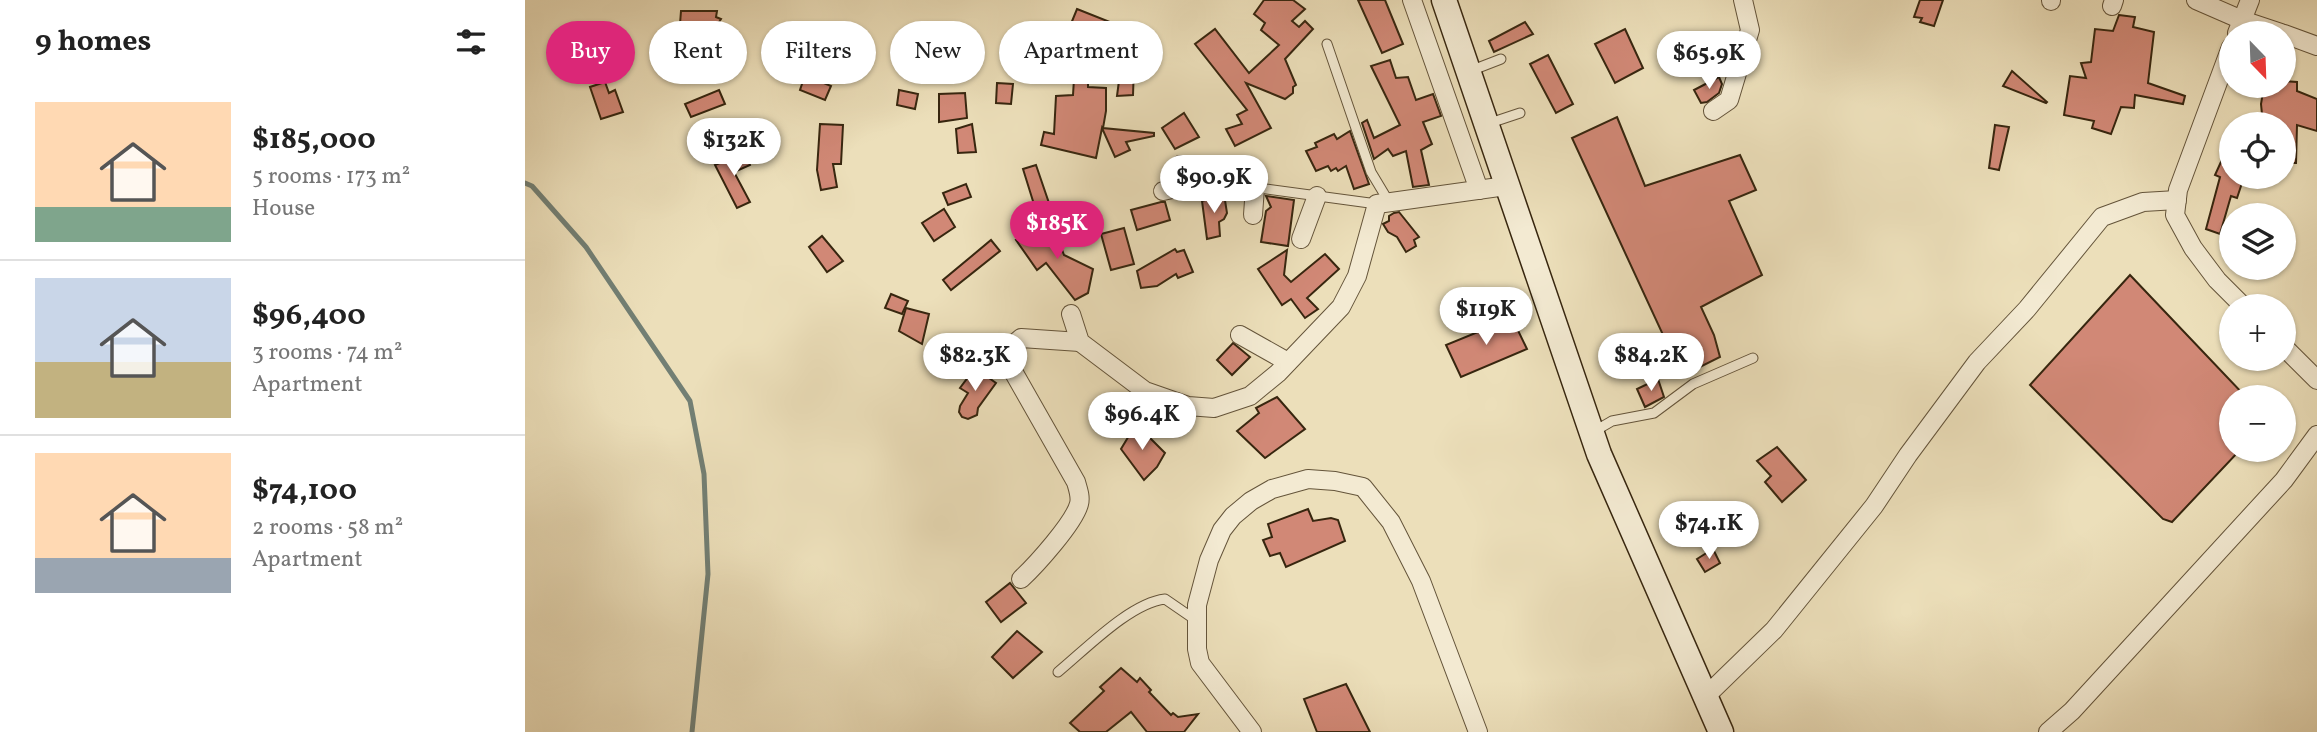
<!DOCTYPE html>
<meta charset="utf-8">
<style>
:root{--surface:#fff;--page:#f2f2f2;--text:#222;--muted:#767676;--line:#e0e0e0;--accent:#db2777}
body{margin:0;font-family:Vollkorn,serif;background:var(--page);color:var(--text);height:100vh;display:flex;flex-direction:column;font-size:26px;white-space:nowrap}
*{box-sizing:border-box;margin:0}
p{font-size:23px;color:var(--muted)}
.icon{flex:none;width:38px;height:38px;fill:none;stroke:currentColor;stroke-width:2;stroke-linecap:round;stroke-linejoin:round}
.map{position:relative;flex:1;overflow:hidden}
.sheet{display:flex;flex-direction:column;background:var(--surface);width:525px}
.sheet>*{flex:none}
.hud{position:absolute;left:21px;top:21px;width:665px;height:63px;display:flex;gap:14px}
.needle{width:46px;rotate:157deg}
.tools{position:absolute;left:1694px;top:21px;display:grid;gap:14px}
.tools a{display:grid;place-items:center;width:77px;height:77px;border-radius:50%;background:var(--surface);box-shadow:0 2px 5px #0004;font-size:35px}
.price{position:absolute;translate:-50% -60px;padding:0 16px;border-radius:24px;background:#fff;color:#222;font-size:23px;line-height:46px;filter:drop-shadow(0 2px 4px #0008)}
.price::after{content:'';position:absolute;left:50%;top:42px;width:21px;height:16px;margin-left:-10px;background:inherit;clip-path:polygon(0 0,100% 0,50% 100%)}
.price.active{background:var(--accent);color:#fff}
ul{padding:0;list-style:none}
li{display:flex;align-items:center;gap:21px;height:175px;padding:0 35px}
li+li{border-top:2px solid var(--line)}
li span{display:grid;place-items:center;flex:none;width:196px;height:140px;border-radius:0px;color:#555}
li>.icon{margin-inline-start:auto}
span .icon{width:84px;height:84px;fill:#fffc;stroke-width:1}
li b{font-size:30px}
h2{display:flex;justify-content:space-between;align-items:center;height:84px;padding:0 35px;font-size:30px}
.chip{padding:0 24px;border-radius:32px;background:var(--surface);box-shadow:0 2px 5px #0004;font-size:24px;line-height:63px}
.chip.active{background:var(--accent);color:#fff}
main{display:flex;flex:1;min-height:0}
.map>svg:first-child{display:block}
.lines{fill:none;stroke-linecap:round;stroke-linejoin:round}
.stream{stroke:#727f74;stroke-width:5}
.building{fill:#d18876;stroke:#37260f;stroke-width:2}
.lane-casing{stroke:#64543a;stroke-width:11}
.street-casing{stroke:#64543a;stroke-width:20}
.secondary-casing{stroke:#37260f;stroke-width:27}
.lane{stroke:#f3ead2;stroke-width:9}
.street{stroke:#f3ead2;stroke-width:18}
.secondary{stroke:#f3ead2;stroke-width:24}
</style>
<main>
<section class="sheet">
<h2>9 homes<svg class="icon" aria-label="filters" viewBox="0 0 24 24"><path d="M4 7h16M4 17h16"/><circle cx="9" cy="7" r="2"/><circle cx="15" cy="17" r="2"/></svg></h2>
<ul>
<li><span style="background:linear-gradient(#ffd9b3 75%,#7fa58c 0)"><svg class="icon" aria-label="home" viewBox="0 0 24 24"><path d="M3 11l9-7 9 7M6 9v11h12V9"/></svg></span><div><b>$185,000</b><p>5 rooms · 173 m²</p><p>House</p></div></li>
<li><span style="background:linear-gradient(#c9d6e8 60%,#c2b280 0)"><svg class="icon" aria-label="home" viewBox="0 0 24 24"><path d="M3 11l9-7 9 7M6 9v11h12V9"/></svg></span><div><b>$96,400</b><p>3 rooms · 74 m²</p><p>Apartment</p></div></li>
<li><span style="background:linear-gradient(#ffd9b3 75%,#9aa5b1 0)"><svg class="icon" aria-label="home" viewBox="0 0 24 24"><path d="M3 11l9-7 9 7M6 9v11h12V9"/></svg></span><div><b>$74,100</b><p>2 rooms · 58 m²</p><p>Apartment</p></div></li>
</ul>
</section>
<div class="map">
<svg width="1792" height="732" viewBox="0 0 1792 732">
<rect width="100%" height="100%" fill="#ecdfba"/>
<filter id="stains"><feTurbulence type="fractalNoise" baseFrequency=".00286" numOctaves="4"/><feColorMatrix values="0 0 0 0 .2 0 0 0 0 .09 0 0 0 0 .02 0 0 0 .5 -.17"/></filter>
<radialGradient id="worn" r=".72"><stop offset=".6" stop-color="#630" stop-opacity="0"/><stop offset="1" stop-color="#630" stop-opacity=".3"/></radialGradient>
<g class="lines">
<polyline class="stream" points="0,183 7,186 61,247 165,401 179,474 183,574 167,732"/>
</g>
<g class="building">
<polygon points="739,0 768,0 780,9 767,21 774,27 780,21 788,29 760,59 771,85 768,87 768,93 760,99 721,83 746,128 710,146 701,129 717,124 712,115 722,110 670,44 690,29 724,73 754,45 736,30 740,23 729,14"/>
<polygon points="833,0 860,0 878,44 857,53"/>
<polygon points="1395,0 1418,0 1409,26 1395,22 1397,18 1389,17"/>
<polygon points="552,9 595,26 586,48 543,31"/>
<polygon points="156,11 192,11 191,17 196,19 184,38 189,64 167,68 162,49 153,50"/>
<polygon points="1594,15 1610,17 1608,27 1629,32 1623,83 1660,96 1658,104 1610,95 1609,108 1596,107 1586,134 1567,128 1569,121 1539,115 1545,76 1561,78 1556,63 1566,62 1570,29 1588,31"/>
<polygon points="1000,22 1008,34 969,52 964,41"/>
<polygon points="1100,29 1118,68 1090,83 1070,44"/>
<polygon points="600,35 610,36 608,95 592,96"/>
<polygon points="415,41 444,41 448,63 415,61"/>
<polygon points="1023,55 1048,104 1031,113 1005,64"/>
<polygon points="865,60 871,78 883,77 891,100 908,94 916,116 898,122 907,144 896,150 904,185 888,187 881,151 868,156 863,149 849,159 837,123 842,120 849,138 875,125 846,66"/>
<polygon points="1487,71 1522,102 1521,103 1478,86"/>
<polygon points="280,75 306,86 300,100 275,90"/>
<polygon points="1194,77 1197,84 1194,93 1182,102 1176,103 1169,90"/>
<polygon points="563,78 563,87 581,88 581,111 578,128 629,133 629,136 601,142 605,150 590,157 577,128 571,158 516,145 519,132 529,134 531,96 548,95 549,79"/>
<polygon points="1759,81 1772,82 1772,91 1792,99 1792,131 1772,125 1771,163 1759,163 1759,124 1738,124 1736,104 1739,86 1759,86"/>
<polygon points="80,82 84,93 90,90 98,112 76,119 65,87"/>
<polygon points="472,83 488,84 486,104 471,103"/>
<polygon points="194,90 200,104 166,117 160,104"/>
<polygon points="374,90 393,94 390,109 372,105"/>
<polygon points="440,93 442,118 414,122 414,94"/>
<polygon points="659,113 674,137 650,149 637,128"/>
<polygon points="1092,117 1120,186 1215,155 1231,190 1204,201 1237,275 1176,307 1189,335 1195,357 1157,376 1047,138"/>
<polygon points="295,124 318,125 316,164 308,164 312,187 296,190 292,170"/>
<polygon points="447,124 451,152 433,153 431,129"/>
<polygon points="1470,125 1484,127 1474,170 1464,168"/>
<polygon points="825,131 844,184 829,189 821,166 813,171 811,168 806,171 803,166 791,171 781,151 792,147 790,143 809,134 812,139"/>
<polygon points="1706,140 1706,177 1719,177 1712,198 1706,196 1695,234 1681,229 1695,177 1690,175"/>
<polygon points="220,152 225,165 209,172 225,202 212,208 190,165"/>
<polygon points="511,165 526,209 512,214 498,169"/>
<polygon points="441,184 446,197 423,205 418,193"/>
<polygon points="699,194 702,213 699,219 694,222 695,236 682,239 677,201"/>
<polygon points="741,196 769,200 763,246 736,242 741,211 746,207"/>
<polygon points="636,202 640,202 645,220 612,230 606,210"/>
<polygon points="419,209 430,227 409,241 397,223"/>
<polygon points="874,212 894,237 889,240 891,246 881,252 872,237 863,232 858,224 864,221 864,216 869,213"/>
<polygon points="528,225 539,255 568,269 563,293 550,300 521,263 512,270 491,240"/>
<polygon points="599,228 609,264 586,270 576,234"/>
<polygon points="297,236 318,261 302,272 284,247"/>
<polygon points="466,240 475,251 426,290 418,280"/>
<polygon points="650,249 652,252 659,250 668,272 653,278 651,274 632,286 616,288 612,271"/>
<polygon points="762,250 759,275 766,282 800,254 814,269 782,298 793,309 780,318 766,299 757,305 733,269"/>
<polygon points="1605,275 1721,397 1706,397 1706,450 1715,450 1647,522 1638,519 1505,385"/>
<polygon points="366,294 383,301 377,314 360,308"/>
<polygon points="381,308 404,314 397,344 374,331"/>
<polygon points="987,318 1002,349 936,377 921,345"/>
<polygon points="708,343 725,357 707,375 692,360"/>
<polygon points="450,368 471,383 453,408 452,415 443,419 437,417 434,412 435,406 443,393 435,388"/>
<polygon points="1133,379 1139,397 1120,407 1112,389"/>
<polygon points="752,397 780,429 740,458 712,431 734,413 731,408"/>
<polygon points="611,424 640,453 632,467 619,480 596,449"/>
<polygon points="1252,447 1281,480 1257,502 1240,482 1246,476 1232,461"/>
<polygon points="783,509 788,521 806,518 813,520 820,541 761,567 755,553 745,556 738,540 747,537 743,524"/>
<polygon points="1188,549 1195,563 1180,572 1172,559"/>
<polygon points="485,583 501,603 476,622 461,602"/>
<polygon points="492,631 517,652 488,678 467,657"/>
<polygon points="596,668 612,682 615,678 626,690 624,692 646,715 648,713 653,717 673,714 659,732 622,732 606,712 581,732 555,732 545,723 579,691 575,687"/>
<polygon points="821,684 845,732 792,732 779,699"/>
</g>
<g class="lines">
<defs>
<g id="lane">
<polyline points="802,44 846,172 864,202"/>
<polyline points="945,71 976,59"/>
<polyline points="962,124 995,113"/>
<polyline points="667,179 852,204"/>
<polyline points="1068,432 1087,421 1129,413 1168,384 1228,358"/>
<path d="M533 672C560 650 605 603 640 599L672 621"/>
</g>
<g id="street">
<polyline points="887,0 954,190"/>
<polyline points="1671,0 1717,20 1756,33"/>
<polyline points="1526,1 1526,0"/>
<polyline points="1587,6 1589,0"/>
<polyline points="1712,33 1725,0"/>
<polyline points="1759,34 1792,46"/>
<polyline points="1706,47 1653,190 1650,215 1668,248 1692,280 1718,306"/>
<polyline points="1188,111 1204,100 1225,30 1218,0"/>
<polyline points="655,165 665,178"/>
<polyline points="638,191 665,185 670,179"/>
<polyline points="728,215 730,187"/>
<polyline points="776,239 792,196"/>
<polyline points="546,314 555,342 620,391 663,406 689,408 725,396 753,373 816,307 832,276 852,204 981,186"/>
<polyline points="715,335 763,362"/>
<polyline points="1759,347 1792,380"/>
<path d="M496 579C511 565 549 523 554 504 556 497 553 489 551 482L485 366 482 350 496 338 555 342"/>
<polyline points="1180,697 1249,630 1349,506 1383,455 1452,362 1502,309 1577,217 1618,202 1652,200"/>
<polyline points="727,732 675,663 672,649 672,605 684,560 697,530 708,516 726,501 747,489 783,479 810,481 838,487 866,522 896,581 953,732"/>
<polyline points="1523,732 1547,711 1759,480 1792,435"/>
</g>
<polyline id="secondary" points="919,0 1074,454 1196,732"/>
</defs>
<use href="#lane" class="lane-casing"/>
<use href="#street" class="street-casing"/>
<use href="#secondary" class="secondary-casing"/>
<use href="#lane" class="lane"/>
<use href="#street" class="street"/>
<use href="#secondary" class="secondary"/>
</g>
<rect width="100%" height="100%" filter="url(#stains)"/>
<rect width="100%" height="100%" fill="url(#worn)"/>
</svg>
<div class="tools">
<a><svg class="needle" viewBox="-14 -14 28 28"><path d="M0-13l5 13h-10z" fill="#e53935"/><path d="M0 13l5-13h-10z" fill="#767676"/></svg></a>
<a><svg class="icon" aria-label="locate" viewBox="0 0 24 24"><circle cx="12" cy="12" r="6"/><path d="M12 2v4M12 18v4M2 12h4M18 12h4"/></svg></a>
<a><svg class="icon" aria-label="layers" viewBox="0 0 24 24"><path d="M12 4l9 5-9 5-9-5zM3 14l9 5 9-5"/></svg></a>
<a>+</a>
<a>−</a>
</div>
<b class="price" style="left:1184px;top:91px">$65.9K</b>
<b class="price" style="left:209px;top:178px">$132K</b>
<b class="price" style="left:689px;top:215px">$90.9K</b>
<b class="price active" style="left:532px;top:261px">$185K</b>
<b class="price" style="left:961px;top:347px">$119K</b>
<b class="price" style="left:450px;top:393px">$82.3K</b>
<b class="price" style="left:1126px;top:393px">$84.2K</b>
<b class="price" style="left:617px;top:452px">$96.4K</b>
<b class="price" style="left:1184px;top:561px">$74.1K</b>
<div class="hud">
<a class="chip active">Buy</a>
<a class="chip">Rent</a>
<a class="chip">Filters</a>
<a class="chip">New</a>
<a class="chip">Apartment</a>
</div>
</div>
</main>
